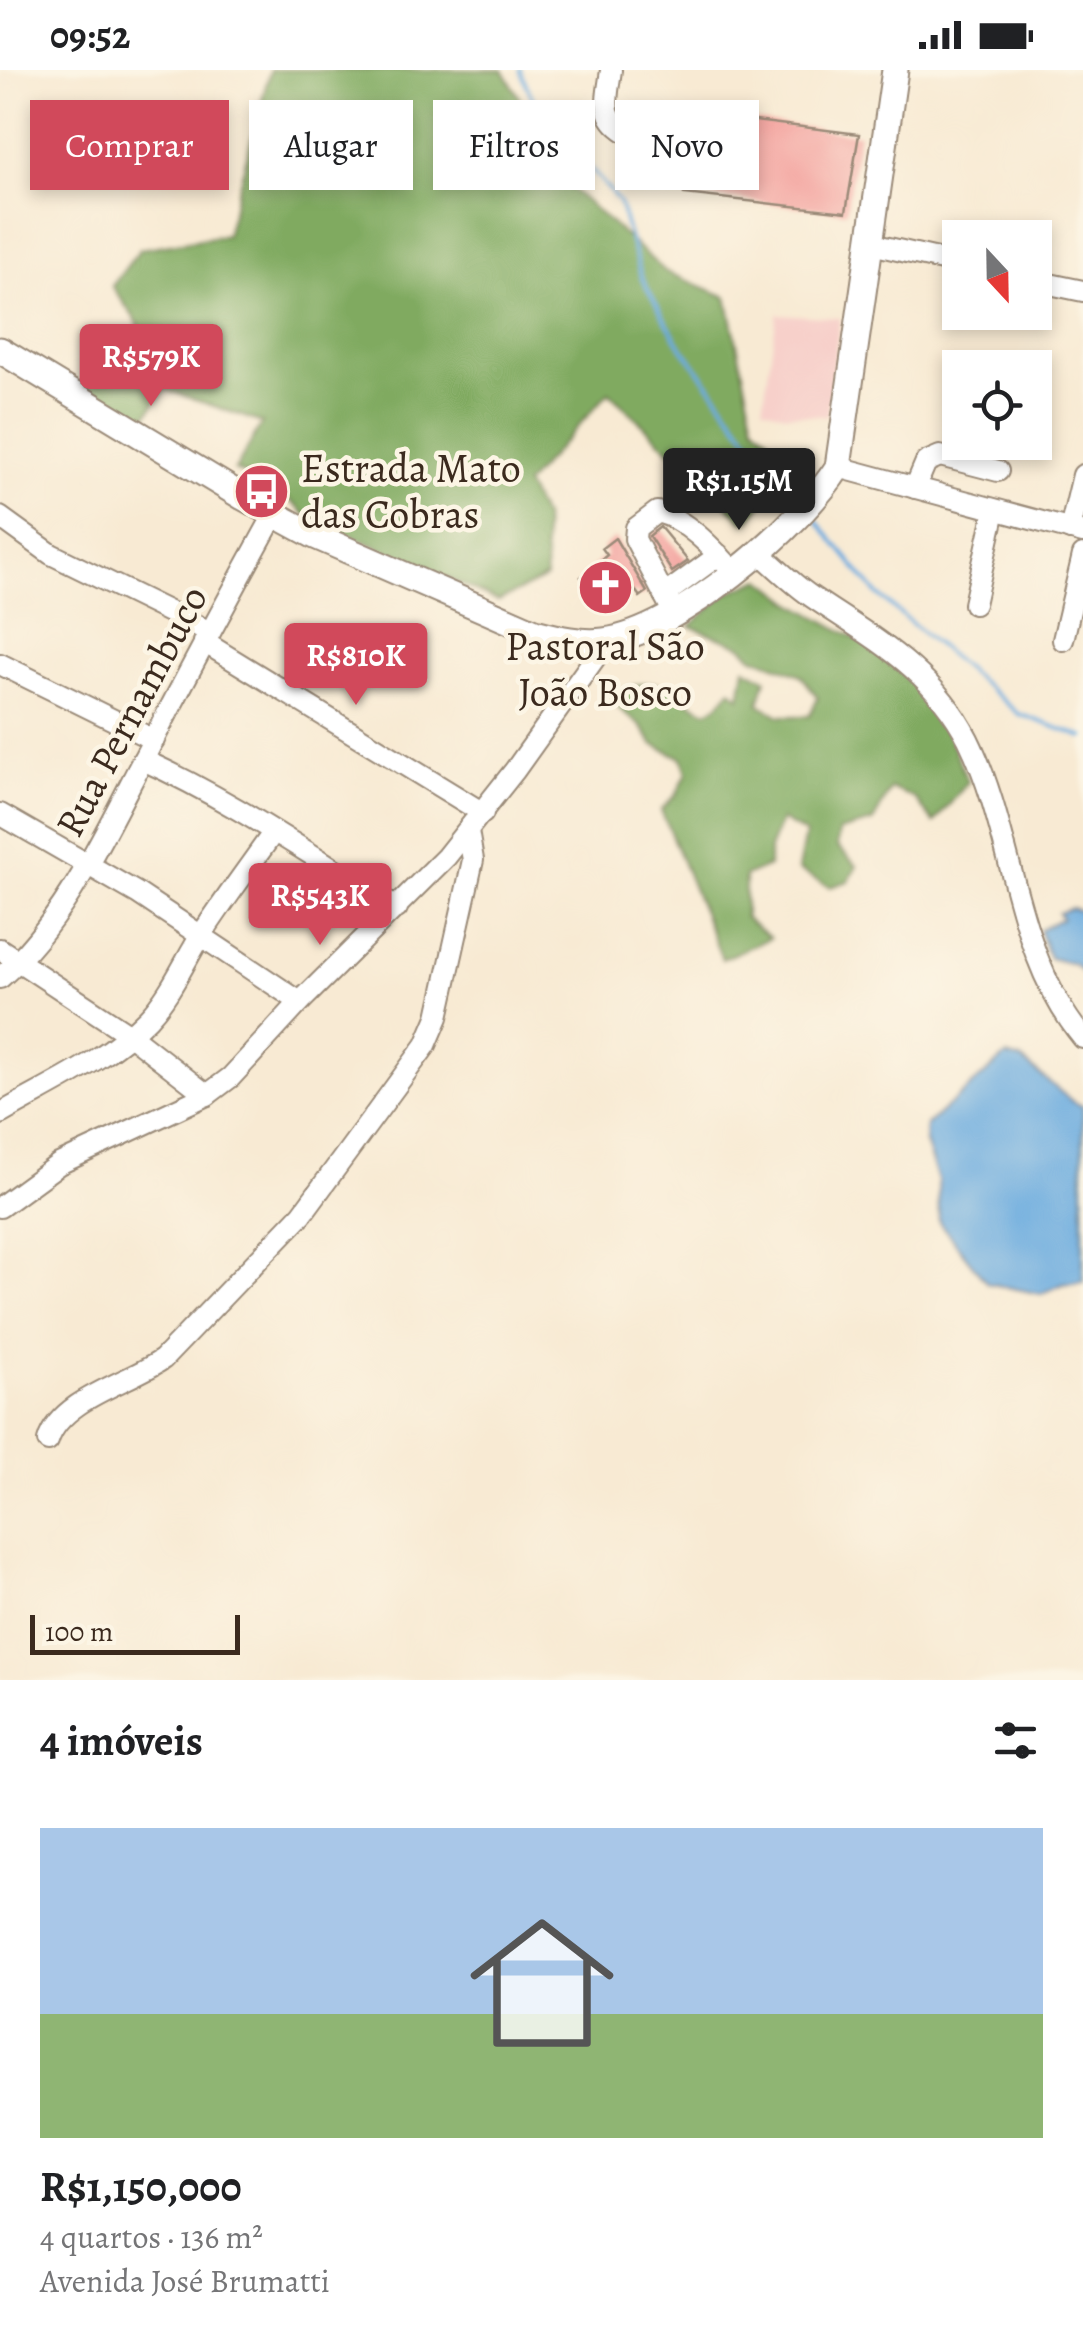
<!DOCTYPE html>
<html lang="pt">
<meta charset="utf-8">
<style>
:root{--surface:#fff;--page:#f2f2f2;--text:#202124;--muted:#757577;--accent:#d1495b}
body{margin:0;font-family:Alegreya,serif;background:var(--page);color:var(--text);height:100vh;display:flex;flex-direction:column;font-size:38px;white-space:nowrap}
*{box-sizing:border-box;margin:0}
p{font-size:32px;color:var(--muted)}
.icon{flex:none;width:55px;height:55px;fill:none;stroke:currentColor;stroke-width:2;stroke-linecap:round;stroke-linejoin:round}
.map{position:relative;height:1610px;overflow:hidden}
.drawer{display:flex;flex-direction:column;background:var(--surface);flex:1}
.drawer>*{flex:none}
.top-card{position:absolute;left:30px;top:30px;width:1025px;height:90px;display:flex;gap:20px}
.needle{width:65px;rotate:158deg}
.fabs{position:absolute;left:942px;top:150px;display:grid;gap:20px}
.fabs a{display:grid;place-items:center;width:110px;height:110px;border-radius:0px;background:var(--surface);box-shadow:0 5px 15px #0003;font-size:50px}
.scale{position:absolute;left:30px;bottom:25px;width:210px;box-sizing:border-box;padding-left:10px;border:5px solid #3b2a1e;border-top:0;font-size:28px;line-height:35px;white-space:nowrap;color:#3b2a1e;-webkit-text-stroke:8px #fcf5e5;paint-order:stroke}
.price{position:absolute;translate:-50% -85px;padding:0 22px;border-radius:10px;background:var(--accent);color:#fff;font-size:32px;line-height:65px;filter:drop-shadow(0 2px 5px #0008)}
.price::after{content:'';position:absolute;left:50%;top:60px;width:30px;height:22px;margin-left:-15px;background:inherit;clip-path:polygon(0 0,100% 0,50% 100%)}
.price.on{background:#222;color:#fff}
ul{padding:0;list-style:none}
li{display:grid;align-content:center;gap:20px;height:530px;padding:0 40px}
li span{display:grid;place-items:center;height:310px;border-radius:0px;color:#555}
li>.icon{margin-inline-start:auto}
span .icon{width:180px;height:180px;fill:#fffc;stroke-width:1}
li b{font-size:42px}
h2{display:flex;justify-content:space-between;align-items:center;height:120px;padding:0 40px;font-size:42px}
.pill{padding:0 35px;border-radius:0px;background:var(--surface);box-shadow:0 5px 15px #0003;font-size:35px;line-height:90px}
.pill.on{background:var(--accent);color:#fff}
.status{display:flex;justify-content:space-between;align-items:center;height:70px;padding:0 50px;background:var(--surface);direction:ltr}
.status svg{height:28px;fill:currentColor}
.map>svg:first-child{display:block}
.built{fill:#f7d0ca}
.forest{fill:#80aa61;stroke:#5e6a40;stroke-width:2.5}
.water{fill:#6cacdf;stroke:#546b7e;stroke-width:2.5}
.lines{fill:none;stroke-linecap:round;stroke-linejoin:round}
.stream{stroke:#6cacdf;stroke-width:4}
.building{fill:#f39d9a}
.minor-casing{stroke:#9a8a78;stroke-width:24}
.major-casing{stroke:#9a8a78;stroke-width:29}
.minor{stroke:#fff;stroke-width:20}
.major{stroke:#fff;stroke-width:25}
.labels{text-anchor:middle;stroke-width:9;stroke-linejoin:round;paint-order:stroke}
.poi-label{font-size:40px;fill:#3b2a1e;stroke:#fcf5e5;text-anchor:start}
.street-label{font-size:40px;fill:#3b2a1e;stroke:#fcf5e5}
</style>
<div class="status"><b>09:52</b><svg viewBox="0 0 49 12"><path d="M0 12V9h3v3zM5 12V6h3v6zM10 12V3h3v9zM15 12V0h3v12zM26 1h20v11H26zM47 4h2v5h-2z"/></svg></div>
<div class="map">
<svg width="1083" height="1610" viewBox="0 0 1083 1610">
<rect width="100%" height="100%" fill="#fcf5e5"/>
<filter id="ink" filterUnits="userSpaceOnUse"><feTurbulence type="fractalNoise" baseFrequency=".01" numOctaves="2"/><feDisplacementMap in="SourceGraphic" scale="20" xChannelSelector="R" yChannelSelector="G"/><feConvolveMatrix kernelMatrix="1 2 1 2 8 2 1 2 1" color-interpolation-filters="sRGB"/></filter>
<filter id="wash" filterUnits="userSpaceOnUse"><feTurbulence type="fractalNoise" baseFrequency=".0048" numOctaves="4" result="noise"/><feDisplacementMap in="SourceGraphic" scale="40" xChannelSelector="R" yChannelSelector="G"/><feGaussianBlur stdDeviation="2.25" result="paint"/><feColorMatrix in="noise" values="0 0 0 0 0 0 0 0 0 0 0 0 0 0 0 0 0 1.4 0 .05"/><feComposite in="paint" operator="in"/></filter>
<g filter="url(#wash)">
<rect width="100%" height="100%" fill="#f8ead3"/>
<polygon class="built" points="777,244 840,248 827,346 785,344 763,337"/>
<g class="forest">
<polygon points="270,0 503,0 536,55 556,105 666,202 727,227 754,354 797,393 746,453 609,322 525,415 543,447 546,508 498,531 307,446 277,419 235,400 262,353 165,319 142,352 81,317 139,255 112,216 140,179 226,165"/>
<path d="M762 509 796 535 873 578 925 624 948 665 968 712 934 753 914 728 891 718 873 752 839 761 837 776 857 796 849 811 830 817 798 800 805 764 781 750 769 779V796L745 806V848L770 868 722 889 661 740 676 725 687 703 682 688 653 674 641 656 620 639 612 624C668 601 660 619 707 641L717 636 731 620 740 627 745 598 766 609 759 634 780 646H809L818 628 801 605 752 586 742 576 690 556 727 523Z"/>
</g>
<g class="water">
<polygon points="1071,838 1083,842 1083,903 1074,894 1049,888 1039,860 1062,848 1058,843"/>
<polygon points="1006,986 1022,990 1073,1032 1083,1036 1083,1212 1063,1214 1041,1224 987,1213 939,1152 938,1110 925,1073 926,1055"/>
</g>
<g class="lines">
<g class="stream">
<polyline points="520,0 533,29 619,132 642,209 676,269 763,388 801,430"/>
<polyline points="813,446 877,524 1019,644 1083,667"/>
</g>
</g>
<g id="blocks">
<g class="building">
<polygon points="692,43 859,64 846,142 684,124"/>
<polygon points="660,457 688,491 672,502 649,466"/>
<polygon points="615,468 647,522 640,527 636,521 611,542 581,507 607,485 602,478"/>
</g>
</g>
</g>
<g filter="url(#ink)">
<use href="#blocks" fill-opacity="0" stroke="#9a8a78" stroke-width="2.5"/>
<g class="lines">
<defs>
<g id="minor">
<path d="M611 0C607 31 599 48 631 65"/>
<polyline points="871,174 960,194"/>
<polyline points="1035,211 1083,221"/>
<polyline points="838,397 1083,463"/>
<polyline points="915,418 926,392 940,386 998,401"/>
<polyline points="0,447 51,484 210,562"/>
<polyline points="1070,460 1083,405"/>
<path d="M759 482C776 498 793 514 812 527 874 569 932 599 968 669 1015 764 1013 884 1083 968"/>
<polyline points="664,525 719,485"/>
<polyline points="974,534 995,440"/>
<path d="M674 544 635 469 636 458 657 442C687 449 715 481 735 503"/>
<polyline points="1063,570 1083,485"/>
<polyline points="204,572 483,743"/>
<polyline points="0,594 154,670"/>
<path d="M143 690C232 730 313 787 397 838"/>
<polyline points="0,744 137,823 300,932"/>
<polyline points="0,879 130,965 207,1025"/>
<path d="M0 908C67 849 104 763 145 686 187 605 230 525 274 445"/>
<path d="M0 1044C50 1015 107 990 148 948 171 924 184 892 202 864 224 830 249 797 273 763"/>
<polyline points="0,1137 59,1094 207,1025 231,1007 300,932 446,787 515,700 607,571"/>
<path d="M48 1371C60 1329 131 1312 163 1289L302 1144 426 975 438 947 473 790 468 761"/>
</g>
<path id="major" d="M0 280 243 427 315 466 535 562C558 568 581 574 604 571 676 563 800 457 838 397L895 0"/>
</defs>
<use href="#minor" class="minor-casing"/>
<use href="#major" class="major-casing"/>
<use href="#minor" class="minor"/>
<use href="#major" class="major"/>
</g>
</g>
<defs>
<symbol id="bus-disc" viewBox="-11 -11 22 22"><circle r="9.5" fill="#d1495b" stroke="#fcf5e5"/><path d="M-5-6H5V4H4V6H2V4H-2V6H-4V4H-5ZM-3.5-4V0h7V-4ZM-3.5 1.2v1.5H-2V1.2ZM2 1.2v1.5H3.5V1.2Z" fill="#fff"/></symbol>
<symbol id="church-disc" viewBox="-11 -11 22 22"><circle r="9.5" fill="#d1495b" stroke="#fcf5e5"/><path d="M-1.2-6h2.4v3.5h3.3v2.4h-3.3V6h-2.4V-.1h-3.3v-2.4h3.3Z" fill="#fff"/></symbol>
</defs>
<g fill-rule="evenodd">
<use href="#bus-disc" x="230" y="390" width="63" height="63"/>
<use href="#church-disc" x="574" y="486" width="63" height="63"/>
</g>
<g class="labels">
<g class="poi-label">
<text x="301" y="412">Estrada Mato<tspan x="301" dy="46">das Cobras</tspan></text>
<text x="605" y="590" text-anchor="middle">Pastoral São<tspan x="605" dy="46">João Bosco</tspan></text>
</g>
<g class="street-label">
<text transform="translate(131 641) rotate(-62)" y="14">Rua Pernambuco</text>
</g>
</g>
</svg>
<div class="fabs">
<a><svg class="needle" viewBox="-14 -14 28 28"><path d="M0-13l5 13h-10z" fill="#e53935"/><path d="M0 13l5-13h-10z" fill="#757577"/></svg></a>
<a><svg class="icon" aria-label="locate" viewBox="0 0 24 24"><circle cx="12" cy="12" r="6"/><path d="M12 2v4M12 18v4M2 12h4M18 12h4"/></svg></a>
</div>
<div class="scale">100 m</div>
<b class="price" style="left:151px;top:339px">R$579K</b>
<b class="price on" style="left:739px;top:463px">R$1.15M</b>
<b class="price" style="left:356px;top:638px">R$810K</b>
<b class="price" style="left:320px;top:878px">R$543K</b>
<div class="top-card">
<a class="pill on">Comprar</a>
<a class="pill">Alugar</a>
<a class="pill">Filtros</a>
<a class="pill">Novo</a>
</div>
</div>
<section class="drawer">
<h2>4 imóveis<svg class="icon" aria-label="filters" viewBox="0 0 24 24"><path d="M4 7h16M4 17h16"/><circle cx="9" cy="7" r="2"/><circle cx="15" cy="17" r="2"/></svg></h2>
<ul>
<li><span style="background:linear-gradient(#a9c7e8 60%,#8fb573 0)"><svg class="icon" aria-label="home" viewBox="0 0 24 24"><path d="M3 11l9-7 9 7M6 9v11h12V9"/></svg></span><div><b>R$1,150,000</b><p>4 quartos · 136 m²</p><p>Avenida José Brumatti</p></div></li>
</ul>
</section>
